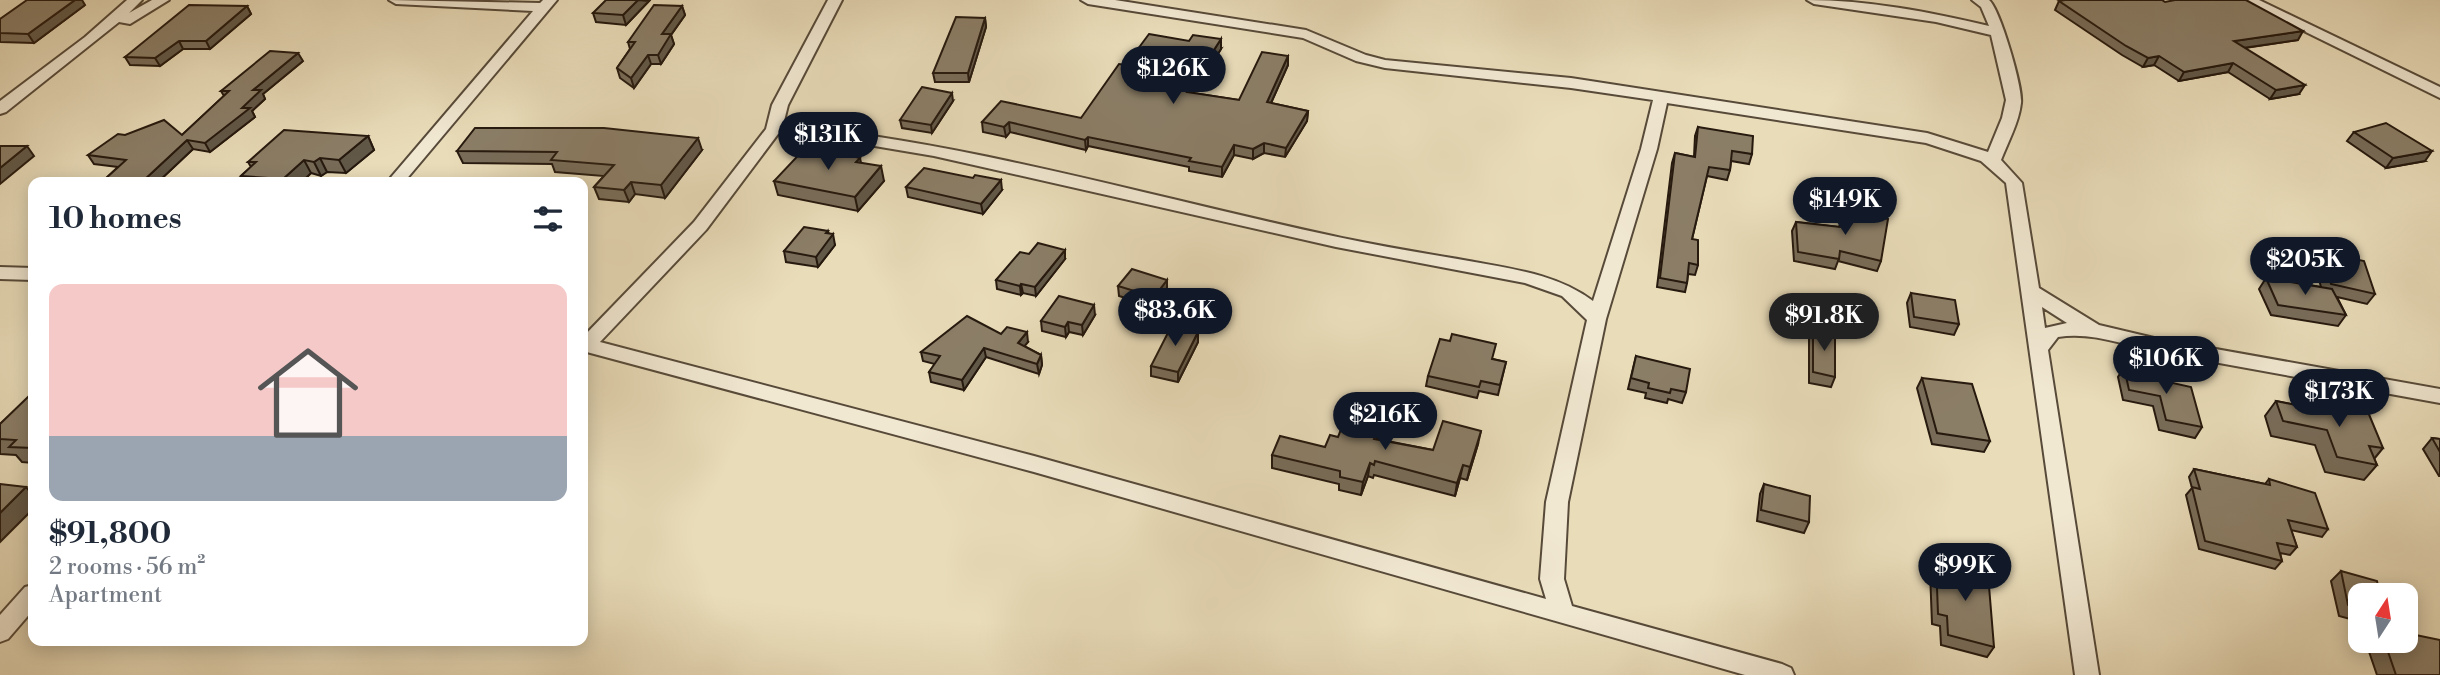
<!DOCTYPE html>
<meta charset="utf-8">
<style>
:root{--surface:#fff;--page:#f6f6f7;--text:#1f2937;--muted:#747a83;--accent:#111827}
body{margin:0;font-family:"Libre Bodoni",serif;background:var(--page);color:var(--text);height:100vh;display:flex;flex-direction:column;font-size:26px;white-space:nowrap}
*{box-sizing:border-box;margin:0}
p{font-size:23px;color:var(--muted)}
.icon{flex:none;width:38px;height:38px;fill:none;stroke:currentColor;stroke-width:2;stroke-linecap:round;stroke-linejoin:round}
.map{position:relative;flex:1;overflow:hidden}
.drawer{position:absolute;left:28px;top:177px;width:560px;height:469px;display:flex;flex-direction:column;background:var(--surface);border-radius:14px;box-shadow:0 4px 18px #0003}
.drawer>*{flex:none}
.needle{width:46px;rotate:12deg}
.fabs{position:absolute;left:2348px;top:583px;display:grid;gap:14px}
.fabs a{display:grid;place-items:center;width:70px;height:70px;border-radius:14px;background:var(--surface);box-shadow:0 4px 18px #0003;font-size:35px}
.price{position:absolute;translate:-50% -60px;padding:0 16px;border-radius:24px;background:var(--accent);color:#fff;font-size:23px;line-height:46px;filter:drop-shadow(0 2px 4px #0008)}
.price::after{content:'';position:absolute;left:50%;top:42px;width:21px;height:16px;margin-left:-10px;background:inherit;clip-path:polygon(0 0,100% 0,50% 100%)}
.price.selected{background:#222;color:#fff}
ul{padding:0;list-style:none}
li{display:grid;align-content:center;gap:14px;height:371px;padding:0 21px}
li span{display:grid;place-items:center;height:217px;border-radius:14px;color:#555}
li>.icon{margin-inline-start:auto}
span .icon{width:126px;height:126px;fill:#fffc;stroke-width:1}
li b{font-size:30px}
h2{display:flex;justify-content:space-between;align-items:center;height:84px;padding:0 21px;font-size:30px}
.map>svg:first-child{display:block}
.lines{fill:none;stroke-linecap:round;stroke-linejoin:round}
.street-casing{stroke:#574a39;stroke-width:4}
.street{fill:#f1e8d2;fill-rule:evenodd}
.wall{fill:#786c59;stroke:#26190e;stroke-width:2}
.shaded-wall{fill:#615848;stroke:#26190e;stroke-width:2}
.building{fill:#8b7e67;stroke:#26190e;stroke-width:2}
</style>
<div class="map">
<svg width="2440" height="675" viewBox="0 0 2440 675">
<rect width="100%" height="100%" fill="#e9dcb9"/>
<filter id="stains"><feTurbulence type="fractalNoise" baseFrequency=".00286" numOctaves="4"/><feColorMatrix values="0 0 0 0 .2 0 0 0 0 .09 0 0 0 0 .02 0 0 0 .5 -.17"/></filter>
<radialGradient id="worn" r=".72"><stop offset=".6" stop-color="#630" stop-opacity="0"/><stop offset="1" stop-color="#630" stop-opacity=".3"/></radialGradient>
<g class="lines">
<defs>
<g id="street">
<polygon points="127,0 142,0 129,13 152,0 169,0 130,24 119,22 6,112 0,114 0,101 85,37"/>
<polygon points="389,0 540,3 543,0 557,0 404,182 387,182 533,11 396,4"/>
<path d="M828 0H842L788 105 783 125C968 142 1151 197 1333 236 1378 246 1424 253 1469 261 1512 269 1557 274 1593 301L1641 149 1653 100 1571 88 1385 68 1356 61 1303 38 1088 4 1081 0H1115L1306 30 1366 55 1385 60 1571 78 1927 133 1988 152 2002 118 2006 100 1991 35 1936 22 1814 4 1807 0C1868 0 1929 12 1989 26L1981 7 1972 0H1989C2000 9 2023 88 2021 103 2019 122 2008 142 2001 160L2022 183 2039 288 2099 325 2154 338 2440 389V403C2348 386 2256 370 2164 353 2129 347 2094 331 2058 337L2048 350 2099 675H2075L2006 183 1981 161 1926 143 1667 103 1657 149 1606 319 1568 502 1564 579 1572 606 1782 664 1791 668 1794 675H1745L1034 472 583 351V337L694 222 766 129 772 105ZM778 134 839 140 934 156 1336 247 1525 283 1562 296 1587 320 1546 502 1540 579 1546 599 1034 456 600 342 706 230ZM2042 307 2067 323 2045 328Z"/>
<polygon points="2241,0 2259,0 2440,87 2440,98"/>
<polygon points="0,267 33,268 33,280 0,279"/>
<polygon points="33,585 33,610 8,639 0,642 0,615 25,587"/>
</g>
</defs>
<use href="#street" class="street-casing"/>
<use href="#street" class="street"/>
</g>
<g class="wall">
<polygon points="649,1 626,25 596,22 593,13"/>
<polygon points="2059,1 2165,2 2298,40 2245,48 2299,94 2270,99 2228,72 2179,81 2154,65 2143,67 2122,55 2055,10"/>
<polygon points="85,5 34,43 0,42 0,19"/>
<polygon points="247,6 251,14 210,49 183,49 160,66 130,65 125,57"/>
<polygon points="682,6 685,15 671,35 674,44 661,64 651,64 634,88 620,78 617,68 630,49 628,42"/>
<polygon points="985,18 986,27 969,82 935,82 933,73"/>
<polygon points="1221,49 1193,93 1239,100 1288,56 1288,65 1271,103 1308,111 1307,121 1285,157 1264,153 1253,159 1234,155 1222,177 1189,171 1189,167 1088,146 1086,150 1010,132 1006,137 983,132 982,122 1081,118"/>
<polygon points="303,61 263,94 265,99 252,111 255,117 210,152 193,149 158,182 106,182 104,180 118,167 94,164 88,155 125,135 182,135 224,96 221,91"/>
<polygon points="953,101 932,133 902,128 900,120"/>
<polygon points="1698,127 1752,154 1749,164 1731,161 1730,170 1727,180 1707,176 1692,239 1698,265 1695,275 1688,274 1687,283 1685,292 1657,287 1672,163 1675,153 1694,157 1695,136"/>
<polygon points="2354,132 2425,161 2386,168 2347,141"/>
<polygon points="368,136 374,150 346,173 327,172 321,176 311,173 302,182 245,182 241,176 251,167 248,162"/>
<polygon points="702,150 665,198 635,194 629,202 599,199 594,187 604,176 555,172 552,164 463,163 457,151"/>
<polygon points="860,158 861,163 884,181 858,211 778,195 774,181"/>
<polygon points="906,187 1002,190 983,214 908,197"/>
<polygon points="1845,209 1881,261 1877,271 1838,261 1835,269 1794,261 1792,231 1796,222 1839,227"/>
<polygon points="829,234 835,245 818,267 786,262 784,251"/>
<polygon points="2321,252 2375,294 2367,304 2337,297 2346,315 2338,326 2271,315 2259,289 2266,278 2321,287 2314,262"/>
<polygon points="1029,254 1065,259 1036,296 1023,293 1021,295 997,289 996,280"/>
<polygon points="1118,286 1167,290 1154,307 1119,296"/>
<polygon points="1911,293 1959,324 1954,335 1910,327 1907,303"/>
<polygon points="1095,315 1083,335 1069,332 1066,337 1042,331 1041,321"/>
<polygon points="1193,327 1193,331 1198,342 1178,382 1151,376 1151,366"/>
<polygon points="1813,329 1835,377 1831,387 1809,383 1809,339"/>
<polygon points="1001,334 1028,342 1024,346 1041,355 1042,365 1039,374 986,357 964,390 931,382 929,372 935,364 923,361 921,352"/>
<polygon points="1636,356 1686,392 1682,403 1668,399 1667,403 1645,398 1646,393 1628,389"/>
<polygon points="1493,359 1506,362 1498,395 1479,391 1477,398 1426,386 1428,376"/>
<polygon points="2124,367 2151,375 2168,382 2202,427 2195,438 2159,430 2153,406 2123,400 2118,377"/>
<polygon points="1922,378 1990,441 1984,452 1932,444 1917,388"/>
<polygon points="33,395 33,463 22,462 16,455 0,454 0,424"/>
<polygon points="2276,401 2328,411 2333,405 2383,448 2374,459 2377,465 2364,480 2325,472 2315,445 2271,436 2265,416"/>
<polygon points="1378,427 1377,439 1433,450 1478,444 1467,480 1460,478 1455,496 1374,475 1373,478 1368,476 1361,495 1339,490 1339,484 1272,468 1272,455 1325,447 1338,437"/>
<polygon points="2432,438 2440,439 2440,476 2439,476 2423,449"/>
<polygon points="2194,469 2265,484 2269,479 2328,529 2322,537 2291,530 2297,547 2290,555 2280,553 2282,561 2275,569 2199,549 2186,495 2192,488 2189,477"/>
<polygon points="1764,484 1809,522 1804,533 1757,521 1760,494"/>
<polygon points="1936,561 1994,647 1987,657 1941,645 1940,626 1932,624 1930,571"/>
<polygon points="2341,571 2361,595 2361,622 2339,616 2331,581"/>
<polygon points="2365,640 2406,640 2440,675 2377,675"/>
</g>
<g class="shaded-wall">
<polygon points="75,0 82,0 85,5 34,43 28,34"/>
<polygon points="638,0 649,1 626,25 623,15"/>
<polygon points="247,6 251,14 210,49 206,41"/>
<polygon points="682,6 685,15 671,35 674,44 661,64 658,55 662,34"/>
<polygon points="985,18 986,27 969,82 968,73"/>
<polygon points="2303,31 2298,40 2229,50 2234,41"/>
<polygon points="1221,39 1221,49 1188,101 1187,92"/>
<polygon points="179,41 183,49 160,66 155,58"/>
<polygon points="298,53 303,61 263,94 265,99 252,111 255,117 210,152 205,143 242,108 253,90"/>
<polygon points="648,55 651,64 634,88 631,78"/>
<polygon points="1288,56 1288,65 1267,112 1267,102"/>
<polygon points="2159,56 2154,65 2143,67 2148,58"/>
<polygon points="2233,63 2228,72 2179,81 2184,72"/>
<polygon points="2305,85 2299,94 2270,99 2276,90"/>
<polygon points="952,93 953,101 932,133 931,125"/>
<polygon points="1308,111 1307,121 1285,157 1286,148"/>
<polygon points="1009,122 1010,132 1006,137 1004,127"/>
<polygon points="368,136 374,150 346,173 339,160"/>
<polygon points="1088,137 1088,146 1086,150 1085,140"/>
<polygon points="698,138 702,150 665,198 661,185"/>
<polygon points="187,140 193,149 158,182 144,182 143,181"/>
<polygon points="1264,143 1264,153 1253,159 1253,149"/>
<polygon points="1234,145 1234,155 1222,177 1222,167"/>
<polygon points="27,146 34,156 0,184 0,168"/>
<polygon points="2432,151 2425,161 2386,168 2393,158"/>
<polygon points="320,158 327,172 321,176 314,162"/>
<polygon points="304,160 311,173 302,182 285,182 283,179"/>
<polygon points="881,166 884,181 858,211 855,197"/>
<polygon points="1001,180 1002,190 983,214 981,204"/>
<polygon points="631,182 635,194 629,202 624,190"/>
<polygon points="828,231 830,238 833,234 835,245 818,267 816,257"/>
<polygon points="1065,250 1065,259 1036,296 1035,287"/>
<polygon points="1167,280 1167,290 1154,307 1154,297"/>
<polygon points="1021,284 1023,293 1021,295 1020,286"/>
<polygon points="1094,305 1095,315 1083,335 1082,325"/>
<polygon points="1068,322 1069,332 1066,337 1065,327"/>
<polygon points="1027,332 1028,342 1019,353 1018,343"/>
<polygon points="1198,332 1198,342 1178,382 1178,372"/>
<polygon points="984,348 986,357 964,390 962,380"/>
<polygon points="1041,355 1042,365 1039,374 1037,364"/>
<polygon points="1481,431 1478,444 1467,480 1470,467"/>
<polygon points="1370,463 1368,476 1361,495 1363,482"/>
<polygon points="1463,465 1460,478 1455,496 1457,483"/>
<polygon points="26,487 33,495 33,509 0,542 0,513"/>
</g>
<g class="building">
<polygon points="27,0 75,0 28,34 0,33 0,19"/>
<polygon points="606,0 638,0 623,15 593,13"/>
<polygon points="2065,0 2162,0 2165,2 2175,0 2246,0 2303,31 2234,41 2305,85 2276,90 2233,63 2184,72 2159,56 2148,58 2126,46 2059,1"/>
<polygon points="189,5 247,6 206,41 179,41 155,58 125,57"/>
<polygon points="654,5 682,6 662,34 671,34 658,55 648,55 631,78 617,68 635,42 628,42"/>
<polygon points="956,17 985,18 968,73 933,73"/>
<polygon points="1149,34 1189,41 1193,35 1221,39 1187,92 1239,100 1262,52 1288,56 1267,102 1308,111 1286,148 1264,143 1253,149 1234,145 1222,167 1189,161 1191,158 1088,137 1085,140 1009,122 1004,127 982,122 1001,101 1081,118 1119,64 1126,65"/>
<polygon points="270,51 298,53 253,90 261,90 242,108 250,108 205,143 187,140 143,181 104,180 126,160 88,155 118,134 125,135 164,120 182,135 229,91 221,91"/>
<polygon points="922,87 952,93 931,125 900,120"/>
<polygon points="2386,123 2432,151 2393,158 2354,132"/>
<polygon points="1698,127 1753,136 1752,154 1732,151 1730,170 1709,167 1692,239 1698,240 1698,265 1689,263 1687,283 1660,278 1675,153 1695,157"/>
<polygon points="475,128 604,128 698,138 661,185 631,182 624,190 594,187 614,165 551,160 557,152 457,151"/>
<polygon points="284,130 368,136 339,160 320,158 314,162 304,160 283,179 241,176 256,162 248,162"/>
<polygon points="808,145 860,158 856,162 881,166 855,197 774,181"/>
<polygon points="0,146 27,146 0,168"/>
<polygon points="924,168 973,178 975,175 1001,180 981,204 906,187"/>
<polygon points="1845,209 1888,219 1881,261 1840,251 1839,259 1798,252 1796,222 1840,227"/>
<polygon points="804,227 828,231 826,233 833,234 816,257 784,251"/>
<polygon points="1038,243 1065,250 1035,287 1021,284 1020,286 996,280 1020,252 1029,254"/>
<polygon points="2321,252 2364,261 2375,294 2331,284"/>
<polygon points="1132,269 1167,280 1154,297 1118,286"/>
<polygon points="2266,278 2332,289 2346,315 2278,305"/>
<polygon points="1911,293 1955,300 1959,324 1914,317"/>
<polygon points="1059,296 1094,305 1082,325 1068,322 1065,327 1041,321"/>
<polygon points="967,316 1001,334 1007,327 1027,332 1018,343 1041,355 1037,364 984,348 962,380 929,372 940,356 921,352"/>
<polygon points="1173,323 1193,327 1191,331 1198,332 1178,372 1151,366"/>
<polygon points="1813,329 1835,333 1835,377 1813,372"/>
<polygon points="1452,334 1496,344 1492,359 1506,362 1500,385 1481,381 1479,387 1428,376 1440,339 1450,341"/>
<polygon points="1636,356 1690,369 1686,392 1671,389 1670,393 1648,388 1649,383 1631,378"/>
<polygon points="2124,367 2149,372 2151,375 2167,378 2168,382 2191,387 2202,427 2166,420 2160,396 2129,390"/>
<polygon points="1922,378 1972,384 1990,441 1937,433"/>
<polygon points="30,395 33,395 33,448 9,447 16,440 0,439 0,424"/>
<polygon points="2276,401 2336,413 2333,405 2368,412 2383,448 2369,446 2377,465 2337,457 2327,430 2283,421"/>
<polygon points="1345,419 1378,427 1374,439 1433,450 1443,421 1481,431 1470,467 1463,465 1457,483 1375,461 1374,465 1370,463 1363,482 1340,477 1340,471 1272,455 1280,436 1325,447 1330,435 1338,437"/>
<polygon points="2432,438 2440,439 2440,452"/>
<polygon points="2194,469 2270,485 2269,479 2315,493 2328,529 2288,520 2297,547 2277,543 2282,561 2205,541 2192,487 2200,489"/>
<polygon points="0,484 26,487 0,513"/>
<polygon points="1764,484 1810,496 1809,522 1761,510"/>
<polygon points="1936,561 1988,574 1994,647 1948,635 1947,616 1938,614"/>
<polygon points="2341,571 2377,581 2380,595 2361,595 2361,609 2348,605"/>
<polygon points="2406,633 2440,640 2440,675 2396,675 2384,640 2406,640"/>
</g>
<rect width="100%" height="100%" filter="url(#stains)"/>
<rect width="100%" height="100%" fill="url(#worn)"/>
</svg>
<div class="fabs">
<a><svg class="needle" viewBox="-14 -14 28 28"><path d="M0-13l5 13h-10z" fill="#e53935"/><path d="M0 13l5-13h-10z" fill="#747a83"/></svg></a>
</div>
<b class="price" style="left:1173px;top:106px">$126K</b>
<b class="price" style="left:828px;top:172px">$131K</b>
<b class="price" style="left:1845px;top:237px">$149K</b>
<b class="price" style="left:2305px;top:297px">$205K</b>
<b class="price" style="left:1175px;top:348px">$83.6K</b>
<b class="price selected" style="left:1824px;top:353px">$91.8K</b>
<b class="price" style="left:2166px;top:396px">$106K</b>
<b class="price" style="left:2339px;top:429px">$173K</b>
<b class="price" style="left:1385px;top:452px">$216K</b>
<b class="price" style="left:1965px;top:603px">$99K</b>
<section class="drawer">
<h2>10 homes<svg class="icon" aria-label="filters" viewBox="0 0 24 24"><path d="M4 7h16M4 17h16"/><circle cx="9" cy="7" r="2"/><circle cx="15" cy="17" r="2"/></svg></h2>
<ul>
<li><span style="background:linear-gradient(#f6c9c9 70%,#9aa5b1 0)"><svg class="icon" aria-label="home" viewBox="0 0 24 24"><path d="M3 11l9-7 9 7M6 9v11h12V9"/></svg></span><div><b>$91,800</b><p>2 rooms · 56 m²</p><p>Apartment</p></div></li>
</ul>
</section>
</div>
